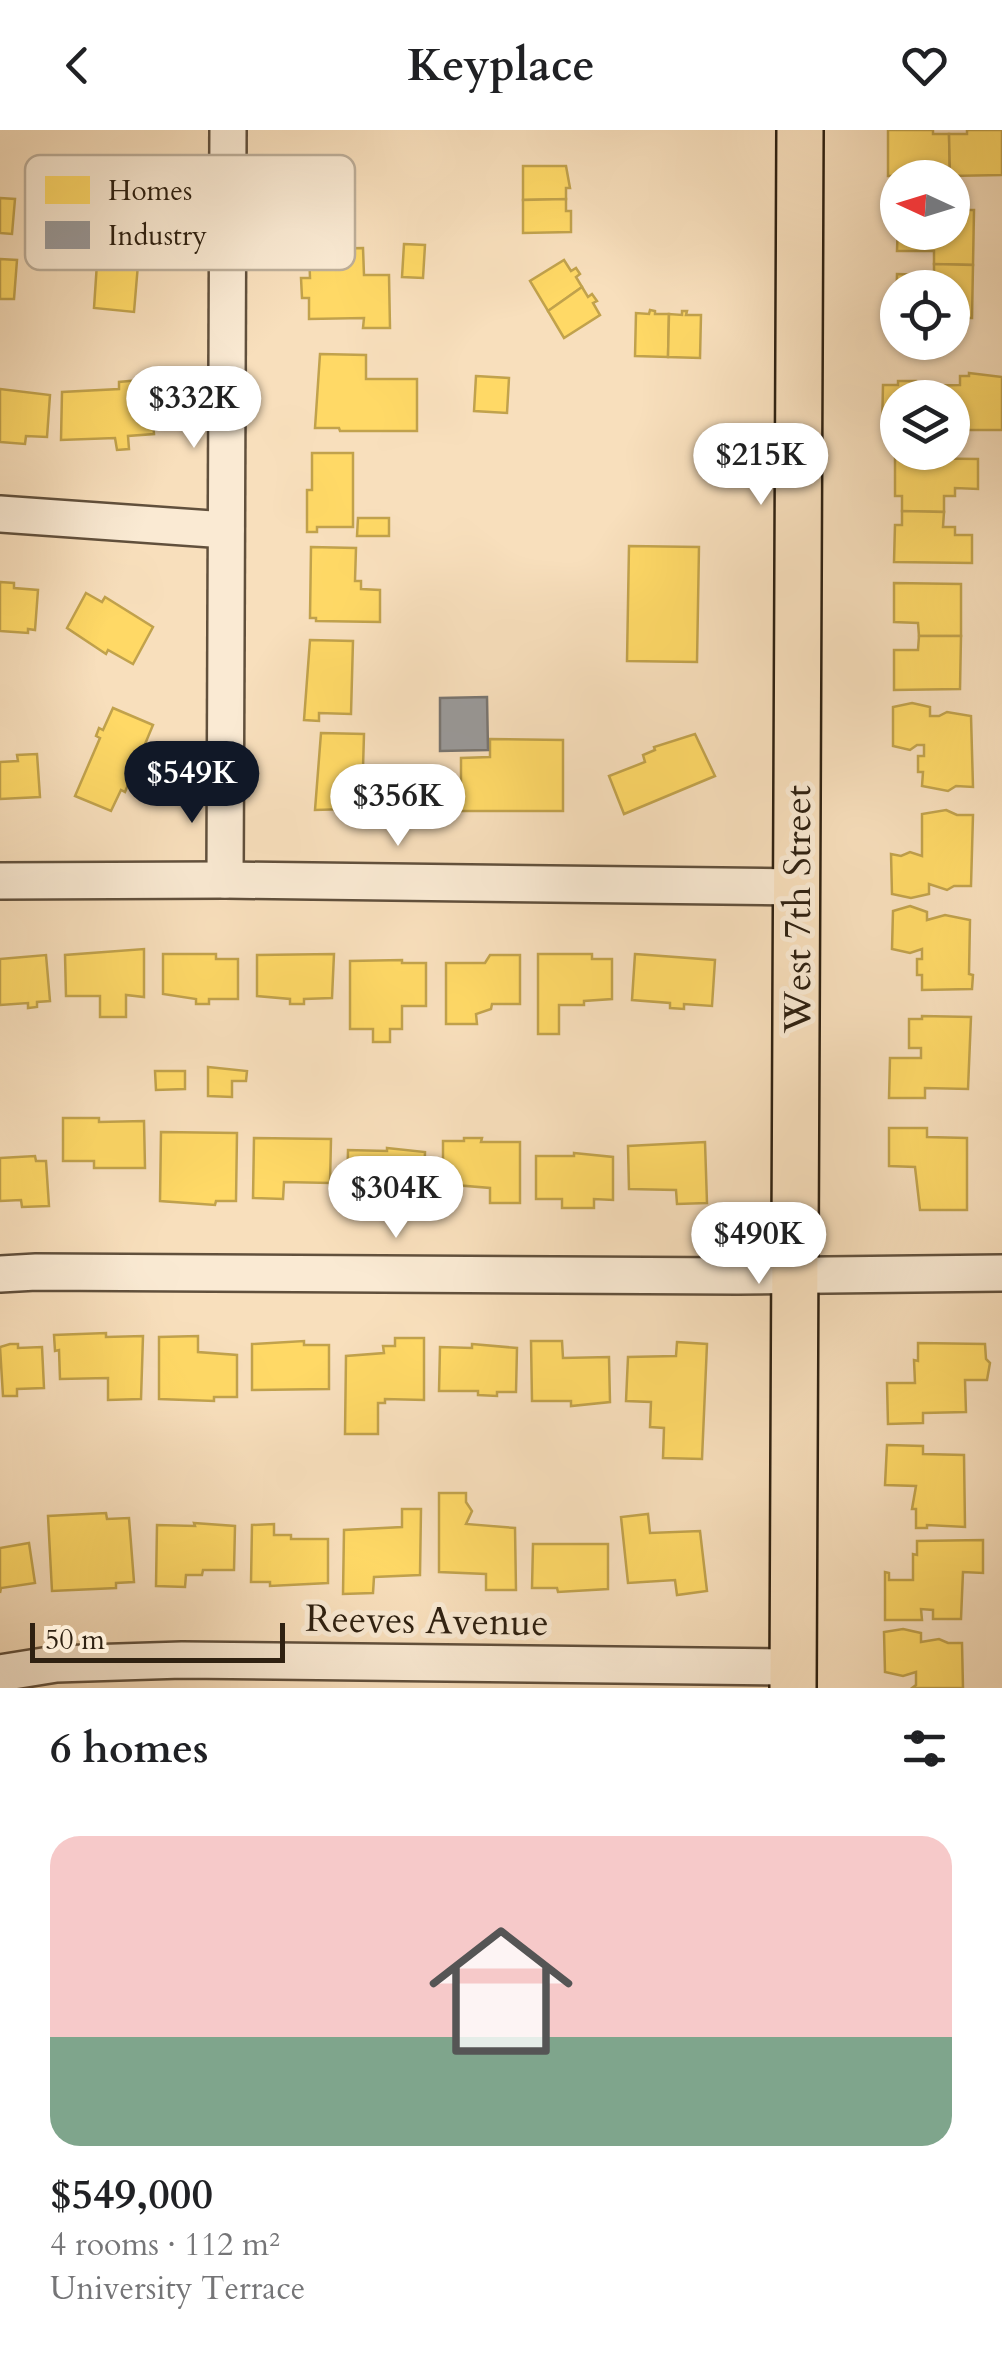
<!DOCTYPE html>
<meta charset="utf-8">
<style>
:root{--surface:#fff;--page:#f6f6f6;--text:#202124;--muted:#757577;--line:#e0e0e0;--accent:#111827}
body{margin:0;font-family:Cardo,serif;background:var(--page);color:var(--text);height:100vh;display:flex;flex-direction:column;font-size:38px;white-space:nowrap}
*{box-sizing:border-box;margin:0}
p{font-size:32px;color:var(--muted)}
.icon{flex:none;width:55px;height:55px;fill:none;stroke:currentColor;stroke-width:2;stroke-linecap:round;stroke-linejoin:round}
.map{position:relative;height:1558px;overflow:hidden}
.panel{display:flex;flex-direction:column;background:var(--surface);flex:1}
.panel>*{flex:none}
.needle{width:65px;rotate:274deg}
.tools{position:absolute;left:880px;top:30px;display:grid;gap:20px}
.tools a{display:grid;place-items:center;width:90px;height:90px;border-radius:50%;background:var(--surface);box-shadow:0 2px 8px #0004;font-size:50px}
.scale{position:absolute;left:30px;bottom:25px;width:255px;box-sizing:border-box;padding-left:10px;border:5px solid #2f2111;border-top:0;font-size:28px;line-height:35px;white-space:nowrap;color:#2f2111;-webkit-text-stroke:8px #faead3;paint-order:stroke}
.price{position:absolute;translate:-50% -85px;padding:0 22px;border-radius:35px;background:#fff;color:#222;font-size:32px;line-height:65px;filter:drop-shadow(0 2px 5px #0008)}
.price::after{content:'';position:absolute;left:50%;top:60px;width:30px;height:22px;margin-left:-15px;background:inherit;clip-path:polygon(0 0,100% 0,50% 100%)}
.price.active{background:var(--accent);color:#fff}
ul{padding:0;list-style:none}
li{display:grid;align-content:center;gap:20px;height:530px;padding:0 50px}
li+li{border-top:2px solid var(--line)}
li span{display:grid;place-items:center;height:310px;border-radius:30px;color:#555}
li>.icon{margin-inline-start:auto}
span .icon{width:180px;height:180px;fill:#fffc;stroke-width:1}
li b{font-size:42px}
h2{display:flex;justify-content:space-between;align-items:center;height:120px;padding:0 50px;font-size:42px}
header{display:flex;justify-content:space-between;align-items:center;height:130px;padding:0 50px;background:var(--surface);font-size:45px;font-weight:700}
.map>svg:first-child{display:block}
.homes{fill:#ffd966;stroke:#c1a24c;stroke-width:2.5}
.industry{fill:#999;stroke:#797570;stroke-width:2.5}
.lines{fill:none;stroke-linecap:round;stroke-linejoin:round}
.minor-casing{stroke:#61503c;stroke-width:40}
.major-casing{stroke:#2f2111;stroke-width:50}
.minor{stroke:#faead3;stroke-width:35}
.major{stroke:#f8dfbc;stroke-width:45}
.labels{text-anchor:middle;stroke-width:10;stroke-linejoin:round;paint-order:stroke}
.street-label{font-size:38px;fill:#2f2111;stroke:#faead3}
.key{fill:#faead3;stroke:#bdae99;stroke-width:2.5}
.key-label{font-size:28px;fill:#2f2111}
</style>
<header><svg class="icon" aria-label="back" viewBox="0 0 24 24"><path d="M15 5l-7 7 7 7"/></svg>Keyplace<svg class="icon" aria-label="heart" viewBox="0 0 24 24"><path d="M12 20l-8-8c-3-5 5-10 8-4 3-6 11-1 8 4z"/></svg></header>
<div class="map">
<svg width="1002" height="1558" viewBox="0 0 1002 1558">
<rect width="100%" height="100%" fill="#f8dfbc"/>
<filter id="stains"><feTurbulence type="fractalNoise" baseFrequency=".002" numOctaves="4"/><feColorMatrix values="0 0 0 0 .2 0 0 0 0 .09 0 0 0 0 .02 0 0 0 .5 -.17"/></filter>
<radialGradient id="worn" r=".72"><stop offset=".6" stop-color="#630" stop-opacity="0"/><stop offset="1" stop-color="#630" stop-opacity=".3"/></radialGradient>
<g class="homes">
<polygon points="888,0 933,0 933,4 949,4 950,46 888,46"/>
<polygon points="967,0 1002,0 1002,45 950,46 949,4 967,4"/>
<polygon points="523,36 566,36 570,58 566,58 566,69 523,70"/>
<polygon points="99,58 144,63 134,182 94,178 98,118 94,117"/>
<polygon points="0,68 15,69 12,104 0,103"/>
<polygon points="566,69 566,81 571,81 571,102 523,103 523,70"/>
<polygon points="952,80 974,80 973,135 934,134 934,121 897,121 898,90 898,102 952,102"/>
<polygon points="404,114 425,115 423,148 402,147"/>
<polygon points="363,118 364,145 389,145 390,198 363,198 364,188 309,189 309,168 302,168 301,148 310,148 309,119"/>
<polygon points="0,129 17,130 14,169 0,169"/>
<polygon points="564,130 571,141 576,138 580,144 576,147 582,157 548,181 530,151"/>
<polygon points="934,134 973,135 972,188 952,188 952,158 898,158 896,187 897,144 934,145"/>
<polygon points="582,157 588,167 592,164 597,171 593,173 600,185 564,208 548,181"/>
<polygon points="650,180 655,181 655,184 669,184 668,227 635,226 636,183 649,184"/>
<polygon points="682,181 687,181 686,185 701,185 700,228 668,227 669,184 682,185"/>
<polygon points="320,224 366,225 366,249 417,249 417,301 340,301 339,298 315,298"/>
<polygon points="969,243 1002,247 1002,300 952,300 952,268 898,268 898,300 882,299 883,255 898,255 898,251 916,251 916,256 960,255 960,246 969,246"/>
<polygon points="476,246 509,248 507,283 474,281"/>
<polygon points="139,250 140,263 148,262 150,292 153,292 154,304 128,306 129,319 117,320 115,308 61,310 62,262 119,259 119,252"/>
<polygon points="0,259 50,265 47,307 26,306 25,314 0,312"/>
<polygon points="312,323 353,323 353,397 317,397 317,402 307,402 307,360 312,360"/>
<polygon points="895,328 978,329 978,359 955,358 955,366 944,366 944,382 902,381 902,366 895,366"/>
<polygon points="902,381 944,382 943,397 955,397 955,405 972,405 972,433 894,432 895,395 902,395"/>
<polygon points="358,388 389,388 389,406 357,406"/>
<polygon points="629,416 699,417 697,532 627,531"/>
<polygon points="311,417 356,418 355,451 361,451 361,459 380,460 380,492 316,491 316,488 310,488"/>
<polygon points="0,452 14,453 14,458 38,460 35,500 28,499 28,503 0,501"/>
<polygon points="894,453 961,454 961,506 919,506 918,493 894,492"/>
<polygon points="86,463 102,472 105,467 153,497 133,534 108,520 106,524 67,498"/>
<polygon points="919,506 961,506 960,559 894,560 894,520 918,520"/>
<polygon points="310,510 353,511 351,584 319,583 319,591 304,590"/>
<polygon points="912,573 930,577 930,586 939,586 947,582 971,586 973,657 956,656 948,661 922,656 923,642 918,642 918,626 924,626 924,615 917,615 910,620 893,616 893,577"/>
<polygon points="113,578 153,595 125,662 121,660 111,681 75,666 100,608 96,606 99,598 103,600"/>
<polygon points="321,603 364,604 363,638 386,638 385,678 315,680"/>
<polygon points="695,604 715,646 624,684 609,646 645,632 643,625 655,620 654,617"/>
<polygon points="490,609 563,610 563,681 461,681 461,628 490,627"/>
<polygon points="37,624 40,667 0,669 0,632 18,631 17,625"/>
<polygon points="946,680 957,685 973,685 971,756 954,756 947,760 929,754 929,764 911,768 892,764 891,724 901,726 910,722 922,726 922,684"/>
<polygon points="910,776 927,782 927,790 945,785 970,790 969,844 973,845 972,859 922,860 922,845 917,845 917,829 922,829 922,819 910,823 892,819 893,781"/>
<polygon points="144,819 144,867 126,865 126,887 100,887 100,866 66,866 65,825"/>
<polygon points="163,824 216,824 216,829 238,829 238,869 209,869 209,874 196,874 196,869 163,864"/>
<polygon points="334,824 332,868 304,869 304,874 290,874 290,869 257,866 257,825"/>
<polygon points="538,824 592,824 592,829 612,829 612,869 584,871 584,875 559,875 559,904 538,904"/>
<polygon points="635,824 715,830 712,876 684,874 684,879 670,878 670,873 632,870"/>
<polygon points="46,825 50,871 37,872 37,877 28,878 28,873 0,875 0,829"/>
<polygon points="490,825 520,825 520,874 492,874 491,879 476,884 477,894 446,894 446,833 485,833"/>
<polygon points="402,830 402,833 426,833 426,876 402,876 402,899 390,899 390,912 373,912 373,899 350,899 350,831"/>
<polygon points="922,886 971,887 968,959 925,958 925,968 889,968 890,928 921,928 921,918 909,918 909,889 922,889"/>
<polygon points="208,937 247,941 246,951 232,951 232,967 208,966"/>
<polygon points="155,941 185,941 185,959 156,960"/>
<polygon points="63,988 99,988 99,992 144,991 145,1038 94,1038 94,1031 63,1031"/>
<polygon points="889,998 927,998 927,1007 967,1008 967,1080 920,1080 915,1037 889,1036"/>
<polygon points="161,1002 237,1003 236,1071 216,1071 215,1075 160,1071"/>
<polygon points="254,1008 331,1009 330,1053 284,1052 283,1069 253,1068"/>
<polygon points="464,1008 482,1008 481,1012 520,1012 520,1073 490,1073 490,1058 443,1054 443,1011 464,1011"/>
<polygon points="705,1012 707,1073 677,1074 676,1060 629,1059 628,1016"/>
<polygon points="387,1018 425,1022 424,1065 380,1067 380,1064 347,1063 348,1020 387,1021"/>
<polygon points="574,1023 613,1027 613,1070 594,1069 594,1078 562,1078 562,1069 536,1069 536,1026 574,1026"/>
<polygon points="35,1026 36,1031 46,1031 49,1076 22,1077 21,1070 0,1071 0,1028"/>
<polygon points="106,1203 106,1207 143,1206 141,1269 108,1270 108,1248 60,1249 59,1220 55,1221 54,1205"/>
<polygon points="198,1206 198,1222 237,1225 237,1267 214,1267 214,1271 159,1269 159,1207"/>
<polygon points="395,1208 424,1208 424,1270 385,1269 385,1273 378,1273 378,1304 345,1304 346,1226 384,1223 383,1216 395,1216"/>
<polygon points="304,1211 304,1215 329,1215 329,1259 252,1260 252,1214"/>
<polygon points="531,1211 562,1211 563,1228 609,1227 610,1272 571,1276 571,1271 532,1271"/>
<polygon points="677,1212 707,1214 702,1329 663,1328 664,1298 650,1297 651,1272 626,1271 628,1227 676,1226"/>
<polygon points="918,1213 985,1214 986,1229 990,1233 987,1250 965,1250 966,1282 923,1283 923,1293 888,1294 887,1253 915,1253 914,1230 918,1231"/>
<polygon points="10,1214 18,1214 18,1218 42,1217 44,1258 17,1259 17,1266 3,1266 0,1217"/>
<polygon points="472,1214 517,1218 516,1262 497,1262 497,1266 478,1265 478,1261 439,1261 440,1217 472,1218"/>
<polygon points="887,1315 923,1316 923,1324 964,1325 965,1397 927,1395 927,1398 916,1398 916,1379 912,1379 916,1356 885,1355"/>
<polygon points="439,1363 466,1363 466,1372 472,1381 466,1394 515,1398 516,1460 486,1460 486,1444 439,1442"/>
<polygon points="402,1379 421,1379 420,1445 374,1447 373,1463 343,1464 344,1400 402,1397"/>
<polygon points="106,1383 107,1389 129,1388 134,1452 116,1453 116,1458 52,1461 48,1386"/>
<polygon points="648,1384 650,1403 700,1401 707,1461 677,1465 675,1450 628,1453 621,1387"/>
<polygon points="194,1393 235,1396 234,1440 203,1440 202,1445 186,1445 185,1457 156,1456 157,1395 195,1396"/>
<polygon points="274,1394 274,1405 291,1405 291,1409 328,1409 328,1453 270,1456 270,1452 251,1452 252,1395"/>
<polygon points="983,1410 983,1443 963,1442 961,1489 933,1489 933,1480 921,1479 922,1490 885,1490 885,1442 889,1443 889,1450 913,1450 913,1424 917,1425 917,1411"/>
<polygon points="29,1413 35,1453 1,1458 0,1463 0,1418"/>
<polygon points="533,1414 608,1414 608,1459 558,1462 557,1458 532,1458"/>
<polygon points="903,1499 921,1503 921,1512 939,1509 948,1513 962,1513 963,1558 912,1558 916,1555 916,1542 903,1546 885,1542 884,1502"/>
</g>
<polygon class="industry" points="487,567 488,620 440,621 440,568"/>
<g class="lines">
<defs>
<g id="minor">
<polyline points="0,384 226,400"/>
<polyline points="225,750 228,0"/>
<polyline points="0,751 225,750 797,757"/>
<polyline points="0,1144 36,1142 738,1146 1002,1143"/>
<polyline points="0,1543 56,1534 182,1530 794,1537"/>
</g>
<polyline id="major" points="793,1558 800,0"/>
</defs>
<use href="#minor" class="minor-casing"/>
<use href="#major" class="major-casing"/>
<use href="#minor" class="minor"/>
<use href="#major" class="major"/>
</g>
<g class="labels">
<g class="street-label">
<text transform="translate(797 779) rotate(-90)" y="13">West 7th Street</text>
<text transform="translate(427 1490) rotate(1)" y="13">Reeves Avenue</text>
</g>
</g>
<rect x="25" y="25" width="330" height="115" rx="15" class="key"/>
<rect x="45" y="46" width="45" height="28" fill="#ffd966"/>
<rect x="45" y="91" width="45" height="28" fill="#999"/>
<g class="key-label">
<text x="108" y="70">Homes</text>
<text x="108" y="115">Industry</text>
</g>
<rect width="100%" height="100%" filter="url(#stains)"/>
<rect width="100%" height="100%" fill="url(#worn)"/>
</svg>
<div class="tools">
<a><svg class="needle" viewBox="-14 -14 28 28"><path d="M0-13l5 13h-10z" fill="#e53935"/><path d="M0 13l5-13h-10z" fill="#757577"/></svg></a>
<a><svg class="icon" aria-label="locate" viewBox="0 0 24 24"><circle cx="12" cy="12" r="6"/><path d="M12 2v4M12 18v4M2 12h4M18 12h4"/></svg></a>
<a><svg class="icon" aria-label="layers" viewBox="0 0 24 24"><path d="M12 4l9 5-9 5-9-5zM3 14l9 5 9-5"/></svg></a>
</div>
<div class="scale">50 m</div>
<b class="price" style="left:194px;top:321px">$332K</b>
<b class="price" style="left:761px;top:378px">$215K</b>
<b class="price active" style="left:192px;top:696px">$549K</b>
<b class="price" style="left:398px;top:719px">$356K</b>
<b class="price" style="left:396px;top:1111px">$304K</b>
<b class="price" style="left:759px;top:1157px">$490K</b>
</div>
<section class="panel">
<h2>6 homes<svg class="icon" aria-label="filters" viewBox="0 0 24 24"><path d="M4 7h16M4 17h16"/><circle cx="9" cy="7" r="2"/><circle cx="15" cy="17" r="2"/></svg></h2>
<ul>
<li><span style="background:linear-gradient(#f6c9c9 65%,#7fa58c 0)"><svg class="icon" aria-label="home" viewBox="0 0 24 24"><path d="M3 11l9-7 9 7M6 9v11h12V9"/></svg></span><div><b>$549,000</b><p>4 rooms · 112 m²</p><p>University Terrace</p></div></li>
</ul>
</section>
